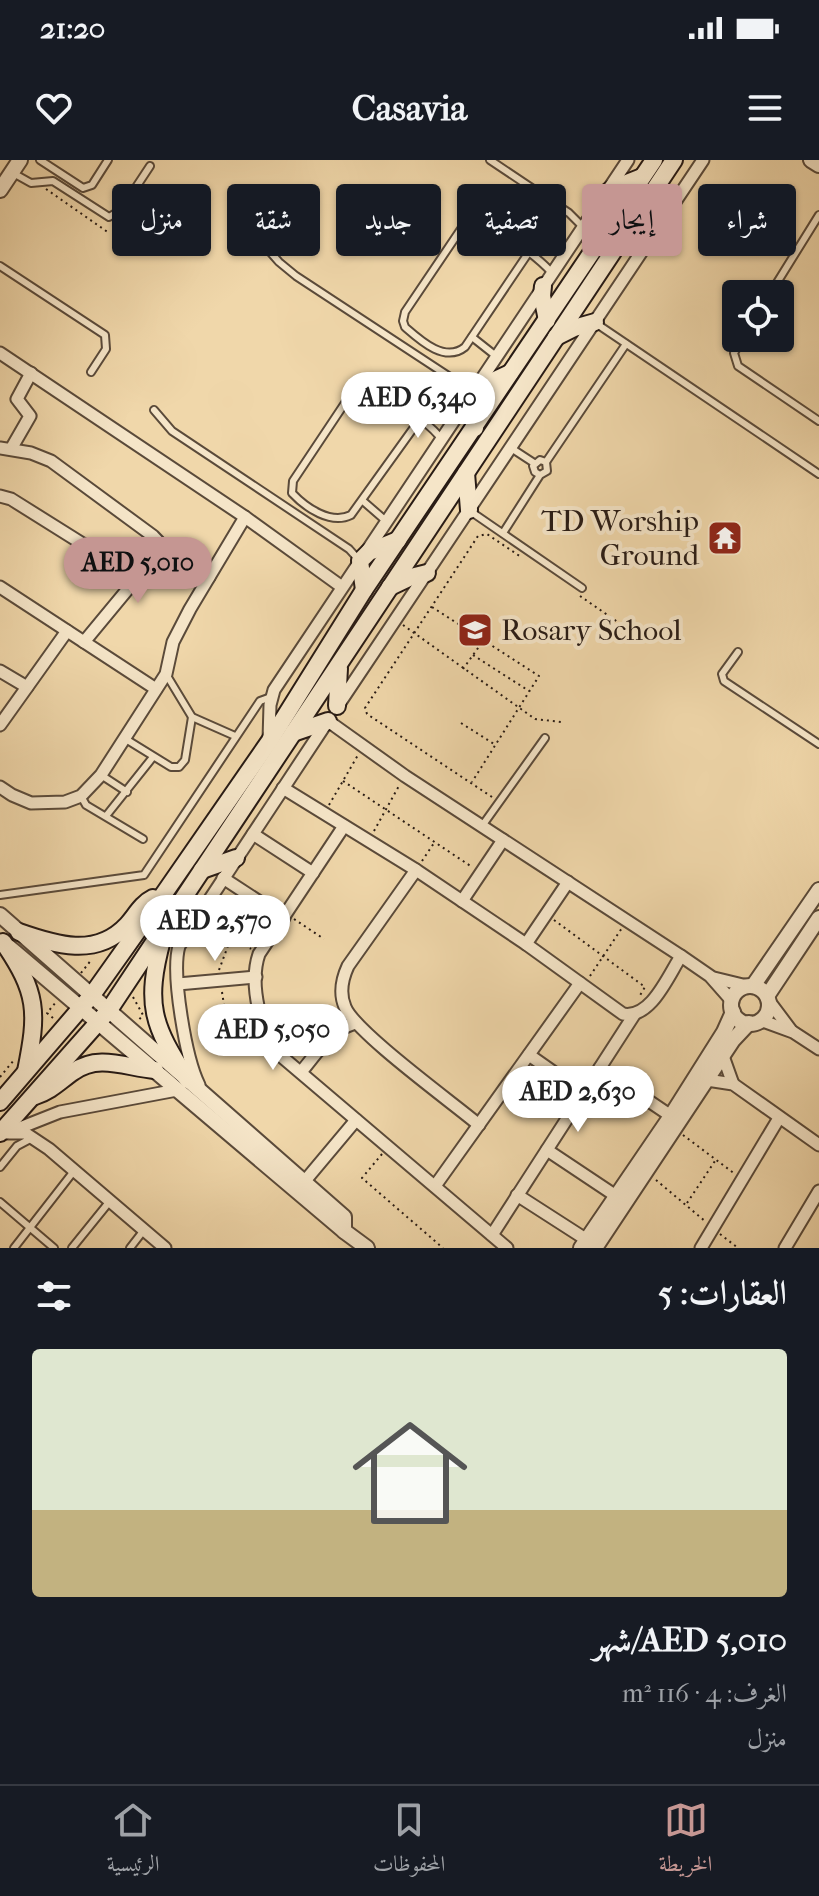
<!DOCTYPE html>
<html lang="ar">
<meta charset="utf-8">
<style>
:root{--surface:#171b24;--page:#20242c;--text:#f1f3f6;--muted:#9ea1a6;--line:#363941;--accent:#c59692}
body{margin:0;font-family:"IM FELL French Canon",Amiri,serif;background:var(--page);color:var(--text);direction:rtl;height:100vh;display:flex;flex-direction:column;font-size:30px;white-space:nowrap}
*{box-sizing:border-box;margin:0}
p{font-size:26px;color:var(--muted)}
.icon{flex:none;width:44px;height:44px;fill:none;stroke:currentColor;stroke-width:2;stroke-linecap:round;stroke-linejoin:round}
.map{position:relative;height:1088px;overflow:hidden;direction:ltr}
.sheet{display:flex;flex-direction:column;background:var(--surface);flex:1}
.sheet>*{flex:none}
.guide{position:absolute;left:24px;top:24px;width:772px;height:72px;direction:rtl;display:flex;gap:16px}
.fabs{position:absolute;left:722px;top:120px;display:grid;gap:16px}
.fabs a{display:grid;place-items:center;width:72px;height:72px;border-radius:8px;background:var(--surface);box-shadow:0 2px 6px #0004;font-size:40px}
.price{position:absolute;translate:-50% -68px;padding:0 18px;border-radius:28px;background:#fff;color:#222;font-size:26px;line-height:52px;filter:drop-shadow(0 2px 4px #0008)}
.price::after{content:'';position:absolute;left:50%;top:48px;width:24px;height:18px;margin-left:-12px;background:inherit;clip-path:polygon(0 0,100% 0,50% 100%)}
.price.active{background:var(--accent);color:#111}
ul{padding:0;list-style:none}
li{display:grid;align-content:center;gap:16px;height:424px;padding:0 32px}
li+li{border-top:2px solid var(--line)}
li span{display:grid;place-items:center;height:248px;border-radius:8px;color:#555}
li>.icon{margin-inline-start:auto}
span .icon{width:144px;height:144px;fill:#fffc;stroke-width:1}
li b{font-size:34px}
h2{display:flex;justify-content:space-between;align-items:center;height:96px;padding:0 32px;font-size:34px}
.tag{padding:0 28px;border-radius:8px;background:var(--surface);box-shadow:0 2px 6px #0004;font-size:28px;line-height:72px}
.tag.active{background:var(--accent);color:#111}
.status{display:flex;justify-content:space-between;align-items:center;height:56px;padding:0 40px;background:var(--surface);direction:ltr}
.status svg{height:22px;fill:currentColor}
header{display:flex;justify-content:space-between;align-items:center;height:104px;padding:0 32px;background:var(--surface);font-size:36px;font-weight:800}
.dock{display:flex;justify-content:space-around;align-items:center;height:112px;border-top:2px solid var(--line);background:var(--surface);font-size:22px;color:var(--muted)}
.dock a{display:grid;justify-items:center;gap:4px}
.dock .active{color:var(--accent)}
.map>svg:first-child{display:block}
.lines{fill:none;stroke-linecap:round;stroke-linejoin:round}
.service-casing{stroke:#5a4a3a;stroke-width:10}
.minor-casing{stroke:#5a4a3a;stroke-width:15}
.tertiary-casing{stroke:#5a4a3a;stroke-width:18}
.secondary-casing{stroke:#281b15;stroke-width:20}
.path{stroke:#281b15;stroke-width:2;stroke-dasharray:2 4;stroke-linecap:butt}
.service{stroke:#f5e5c8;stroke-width:6}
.minor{stroke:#f5e5c8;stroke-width:11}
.tertiary{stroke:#f5e5c8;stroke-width:14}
.secondary{stroke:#f5e5c8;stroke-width:16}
.labels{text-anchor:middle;stroke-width:8;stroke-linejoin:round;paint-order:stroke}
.poi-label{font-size:30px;fill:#281b15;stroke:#f5e5c8;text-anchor:end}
</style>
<div class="status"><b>21:20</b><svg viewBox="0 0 49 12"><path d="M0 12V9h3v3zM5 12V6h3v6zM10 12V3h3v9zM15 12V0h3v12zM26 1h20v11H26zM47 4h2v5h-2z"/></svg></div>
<header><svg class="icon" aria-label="menu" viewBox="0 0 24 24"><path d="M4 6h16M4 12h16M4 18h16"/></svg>Casavia<svg class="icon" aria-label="heart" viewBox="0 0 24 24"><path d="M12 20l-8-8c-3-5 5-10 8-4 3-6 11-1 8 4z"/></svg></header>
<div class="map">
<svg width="819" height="1088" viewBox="0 0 819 1088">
<rect width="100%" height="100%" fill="#f0d7aa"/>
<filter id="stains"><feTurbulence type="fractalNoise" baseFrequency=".0025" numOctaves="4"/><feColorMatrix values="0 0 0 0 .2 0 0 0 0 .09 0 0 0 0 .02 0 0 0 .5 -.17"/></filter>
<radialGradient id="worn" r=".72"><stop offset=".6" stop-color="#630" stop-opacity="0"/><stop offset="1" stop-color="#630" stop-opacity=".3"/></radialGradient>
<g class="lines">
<defs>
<g id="service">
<polyline points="40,0 83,28 92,25 108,0"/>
<polyline points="490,0 569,53 583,67"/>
<polyline points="13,13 31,23 53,21 109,57 121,50 150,6"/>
<polyline points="264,85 279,102 296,116 459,223 467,233"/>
<path d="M529 92 465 187C445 203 421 181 405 167L403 161 405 152 461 69C466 64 471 61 478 62 496 65 540 99 552 113"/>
<polyline points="0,106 105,175 106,189 91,212"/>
<polyline points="770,134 819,55"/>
<polyline points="597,164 819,314"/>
<polyline points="472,177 496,196"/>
<polyline points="743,178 734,193 738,206 819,261"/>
<polyline points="154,250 172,271 349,389 359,400"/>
<path d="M420 259 351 355C331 365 306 348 292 333L293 321 351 234 360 227C381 225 427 262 441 278"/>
<polyline points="511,288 534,303"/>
<polyline points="546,302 626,184"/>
<polyline points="363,341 386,361"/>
<polyline points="470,351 582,428"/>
<polyline points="503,373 540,315 547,311 546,302 540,300 533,306 535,312 540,315"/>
<polyline points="738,492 722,514 724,521 819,584"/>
<polyline points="166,514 192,557 235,576"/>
<polyline points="124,578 171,607 179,607 185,600 192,557"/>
<polyline points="101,615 127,632"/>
<polyline points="81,636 86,645 143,679"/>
<polyline points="106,656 153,597"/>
<polyline points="482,666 545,578"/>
<polyline points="0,735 144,715 260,541 271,537"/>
<polyline points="0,1007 17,986 32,978"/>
<polyline points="0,1042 54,1088"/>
<polyline points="14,1088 74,1011"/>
<polyline points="72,1088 110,1041"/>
<polyline points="130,1088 144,1070"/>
</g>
<g id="minor">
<polyline points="0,193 245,357 342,427"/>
<polyline points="0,288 31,293 51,301 153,376 176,400 209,417"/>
<polyline points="11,289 30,256 17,239 31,213"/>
<polyline points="0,336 11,339 137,418"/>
<polyline points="0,427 156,529"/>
<polyline points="84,482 137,418 161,384"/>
<polyline points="0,511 27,527"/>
<polyline points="339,544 703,0"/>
<polyline points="328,561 405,616 681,796 710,816 732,841"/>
<polyline points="0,565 67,471"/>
<polyline points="269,580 270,545 274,530 628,0"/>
<polyline points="0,627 12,635 31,643 65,642 81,636 101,615 166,514 173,482 190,449 245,357"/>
<path d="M283 628 416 710 526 784 623 854C651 859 668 816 681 796"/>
<path d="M344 666 259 794C249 823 260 875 281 896L507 1088"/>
<polyline points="253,674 313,713"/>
<path d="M416 710 348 806C342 819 339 833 345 847 355 872 453 943 479 965"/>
<polyline points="223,718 284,758"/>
<polyline points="462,741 503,680"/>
<polyline points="526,784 568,722"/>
<polyline points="714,818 747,826"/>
<polyline points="178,824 256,817"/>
<polyline points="769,841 790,869"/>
<polyline points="760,860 793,872 819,889"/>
<polyline points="529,895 583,933"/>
<polyline points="723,896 733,924"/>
<polyline points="600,908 671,956"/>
<path d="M301 912C317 893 330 871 355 863"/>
<polyline points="707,920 733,924 819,985"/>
<path d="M199 925C186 899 171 814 179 786L327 562"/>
<polyline points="12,971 60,952 177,930"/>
<polyline points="7,973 25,973 49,989 165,1088"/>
<polyline points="547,990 616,1036"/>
<polyline points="304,1022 356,960"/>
<polyline points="435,1026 580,823"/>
<polyline points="517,1035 587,1080"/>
<polyline points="492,1075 634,855"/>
<polyline points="701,1088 779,958"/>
<polyline points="785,1088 819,1031"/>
</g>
<g id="tertiary">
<polyline points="811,0 819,5"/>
<polyline points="0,30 20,0"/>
<polyline points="0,755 344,1057 344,1071"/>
<polyline points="9,787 344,1071 367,1088"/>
<polyline points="753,826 819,730"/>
<circle cx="750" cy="845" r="19"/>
<polyline points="767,836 819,758"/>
<polyline points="581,1088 671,956 724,872 733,852"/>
<polyline points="595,1088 733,880 749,863"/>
</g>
<g id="secondary">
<polyline points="604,35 612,29 642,17"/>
<polyline points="543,126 542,136 547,160"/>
<polyline points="556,177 574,168 595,162"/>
<polyline points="475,268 469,235 476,229 510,213"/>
<polyline points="466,313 469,350"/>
<polyline points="390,427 411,417 427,413"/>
<polyline points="364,430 360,401 369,392 398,380"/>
<polyline points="337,546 339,508"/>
<polyline points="293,573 328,561"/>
<polyline points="202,710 236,698"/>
<path d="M19 772C56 785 96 798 127 765 136 755 141 744 153 738"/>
<path d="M162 780C145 844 152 865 188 920"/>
<path d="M3 782C38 833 38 852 26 911"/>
<path d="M35 936C51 931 60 921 73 912 99 893 127 908 155 910"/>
<polyline points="0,942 92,835 163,735 269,582 364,430 654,0"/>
<polyline points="0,973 109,850 674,0"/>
</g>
</defs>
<use href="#service" class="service-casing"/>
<use href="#minor" class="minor-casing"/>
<use href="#tertiary" class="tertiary-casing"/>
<use href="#secondary" class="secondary-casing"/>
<g class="path">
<polyline points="46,29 109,73"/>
<polyline points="580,436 622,465"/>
<polyline points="432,447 539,516 472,622"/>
<polyline points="403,465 535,559 561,562"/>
<polyline points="473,495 529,531"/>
<polyline points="463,509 483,481"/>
<polyline points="461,563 494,584"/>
<polyline points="343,621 472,707"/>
<polyline points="492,637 367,554 365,548 478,376 487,374 521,397"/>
<polyline points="329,645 358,595"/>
<polyline points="374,671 400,624"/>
<polyline points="422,701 434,683"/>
<polyline points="294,759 324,779"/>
<polyline points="211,760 251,789"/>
<polyline points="554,760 645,827 639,837"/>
<polyline points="219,810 232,775"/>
<polyline points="81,813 92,799"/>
<polyline points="590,816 622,768"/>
<polyline points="222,832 229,878"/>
<polyline points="133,837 143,855 137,862"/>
<polyline points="53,858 47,853 56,842"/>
<polyline points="0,917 14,900"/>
<polyline points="683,975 735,1014"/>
<polyline points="382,994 362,1018 443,1088"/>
<polyline points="656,1020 706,1062"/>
<polyline points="687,1043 715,1001"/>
<polyline points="720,1074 738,1088"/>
</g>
<use href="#service" class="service"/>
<use href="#minor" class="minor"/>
<use href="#tertiary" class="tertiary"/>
<use href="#secondary" class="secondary"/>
</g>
<defs>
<symbol id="temple-square" viewBox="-11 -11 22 22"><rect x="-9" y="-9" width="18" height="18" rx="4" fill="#8f2418" stroke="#f5e5c8"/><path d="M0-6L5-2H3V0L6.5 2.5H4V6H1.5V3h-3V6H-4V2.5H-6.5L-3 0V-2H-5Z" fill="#fff"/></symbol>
<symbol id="school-square" viewBox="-11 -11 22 22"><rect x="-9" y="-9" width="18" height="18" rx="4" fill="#8f2418" stroke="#f5e5c8"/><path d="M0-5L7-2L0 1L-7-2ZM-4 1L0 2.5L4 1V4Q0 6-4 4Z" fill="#fff"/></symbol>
</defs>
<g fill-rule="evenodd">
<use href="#temple-square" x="705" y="358" width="40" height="40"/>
<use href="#school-square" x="455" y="450" width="40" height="40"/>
</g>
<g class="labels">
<g class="poi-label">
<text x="699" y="371">TD Worship<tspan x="699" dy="34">Ground</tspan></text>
<text x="501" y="480" text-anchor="start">Rosary School</text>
</g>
</g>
<rect width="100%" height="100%" filter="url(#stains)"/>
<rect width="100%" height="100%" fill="url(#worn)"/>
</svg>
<div class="fabs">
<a><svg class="icon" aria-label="locate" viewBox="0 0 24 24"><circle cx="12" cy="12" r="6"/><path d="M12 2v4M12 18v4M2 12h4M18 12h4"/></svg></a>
</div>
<b class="price" style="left:418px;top:280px">AED 6,340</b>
<b class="price active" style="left:138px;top:445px">AED 5,010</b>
<b class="price" style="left:215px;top:803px">AED 2,570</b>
<b class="price" style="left:273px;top:912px">AED 5,050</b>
<b class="price" style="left:578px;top:974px">AED 2,630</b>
<div class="guide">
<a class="tag">شراء</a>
<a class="tag active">إيجار</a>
<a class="tag">تصفية</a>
<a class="tag">جديد</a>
<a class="tag">شقة</a>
<a class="tag">منزل</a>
</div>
</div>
<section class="sheet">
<h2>العقارات: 5<svg class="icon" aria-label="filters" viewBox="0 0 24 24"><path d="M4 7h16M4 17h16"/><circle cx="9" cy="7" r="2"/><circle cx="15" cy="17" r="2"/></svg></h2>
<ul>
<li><span style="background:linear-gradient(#dfe7d0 65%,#c2b280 0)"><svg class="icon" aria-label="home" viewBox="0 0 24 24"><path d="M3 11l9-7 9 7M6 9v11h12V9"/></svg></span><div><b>AED 5,010/شهر</b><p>الغرف: 4 · 116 m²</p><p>منزل</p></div></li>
</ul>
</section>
<nav class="dock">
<a class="active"><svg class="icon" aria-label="map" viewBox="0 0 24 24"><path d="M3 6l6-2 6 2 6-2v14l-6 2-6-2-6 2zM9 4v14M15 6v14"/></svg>الخريطة</a>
<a><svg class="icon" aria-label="saved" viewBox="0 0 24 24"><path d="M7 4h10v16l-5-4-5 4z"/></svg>المحفوظات</a>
<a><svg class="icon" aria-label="home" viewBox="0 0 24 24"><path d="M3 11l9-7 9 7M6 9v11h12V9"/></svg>الرئيسية</a>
</nav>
